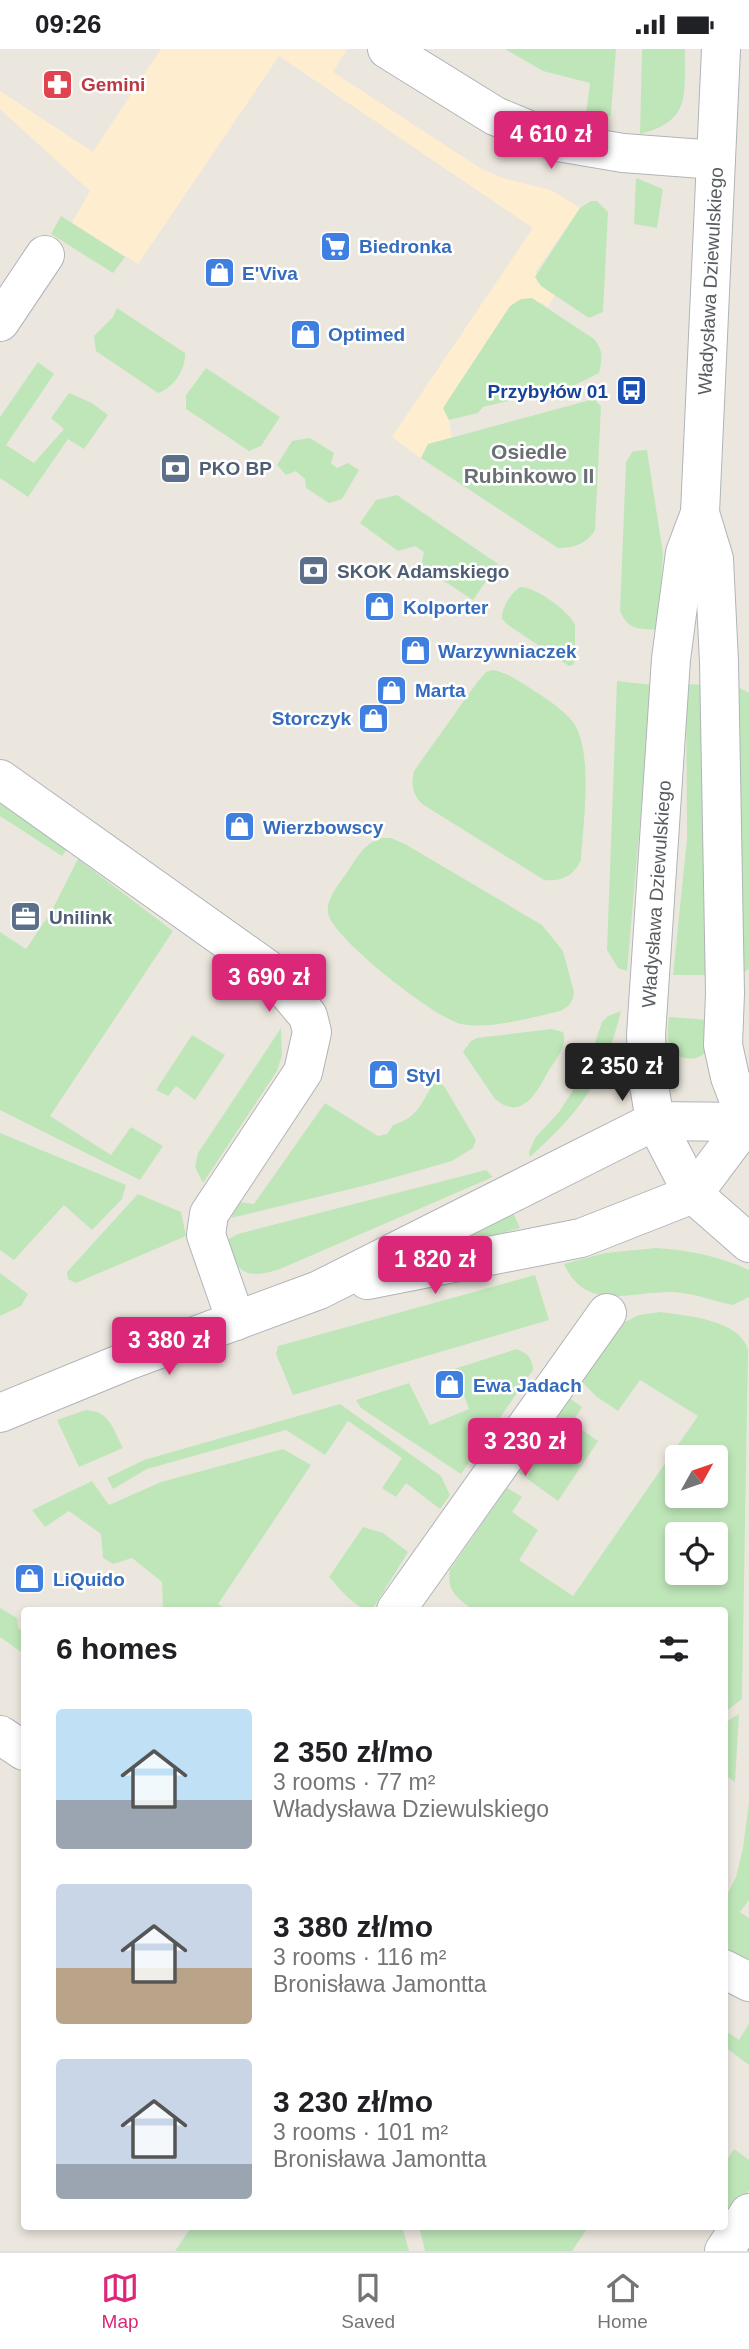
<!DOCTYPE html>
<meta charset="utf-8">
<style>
:root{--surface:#fff;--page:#f6f6f6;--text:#202124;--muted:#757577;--line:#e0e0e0;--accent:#db2777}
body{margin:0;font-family:Arial,sans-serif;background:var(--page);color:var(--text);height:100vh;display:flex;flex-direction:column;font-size:26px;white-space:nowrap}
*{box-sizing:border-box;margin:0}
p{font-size:23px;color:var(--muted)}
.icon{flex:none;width:38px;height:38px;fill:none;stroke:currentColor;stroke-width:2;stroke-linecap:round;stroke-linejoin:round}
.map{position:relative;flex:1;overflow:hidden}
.side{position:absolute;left:21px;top:1558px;width:707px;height:623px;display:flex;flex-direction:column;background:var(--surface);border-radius:7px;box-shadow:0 4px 10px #0003}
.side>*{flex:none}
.needle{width:46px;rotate:50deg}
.buttons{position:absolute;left:665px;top:1396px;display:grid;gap:14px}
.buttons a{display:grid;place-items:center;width:63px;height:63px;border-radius:7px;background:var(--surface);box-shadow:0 4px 10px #0003;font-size:35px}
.price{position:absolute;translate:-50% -60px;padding:0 16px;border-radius:7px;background:var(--accent);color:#fff;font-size:23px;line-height:46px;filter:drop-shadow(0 2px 4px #0008)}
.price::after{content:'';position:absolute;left:50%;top:42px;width:21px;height:16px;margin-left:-10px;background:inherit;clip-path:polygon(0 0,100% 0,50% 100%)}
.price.selected{background:#222;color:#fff}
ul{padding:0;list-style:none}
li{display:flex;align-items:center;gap:21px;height:175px;padding:0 35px}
li span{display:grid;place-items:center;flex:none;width:196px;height:140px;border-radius:7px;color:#555}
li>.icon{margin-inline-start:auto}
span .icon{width:84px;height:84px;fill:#fffc;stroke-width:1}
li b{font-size:30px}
h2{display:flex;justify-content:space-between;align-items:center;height:84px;padding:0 35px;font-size:30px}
.status{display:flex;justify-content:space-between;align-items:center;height:49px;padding:0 35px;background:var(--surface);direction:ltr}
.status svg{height:19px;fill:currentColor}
.tabs{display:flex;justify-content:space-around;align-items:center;height:98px;border-top:2px solid var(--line);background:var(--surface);font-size:19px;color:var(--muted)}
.tabs a{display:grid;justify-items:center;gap:4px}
.tabs .selected{color:var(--accent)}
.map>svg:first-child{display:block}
.commercial{fill:#ffedd0}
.green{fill:#bfe6b9;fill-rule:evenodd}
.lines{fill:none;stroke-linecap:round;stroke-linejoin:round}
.minor-casing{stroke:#b0b4b8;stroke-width:40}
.tertiary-casing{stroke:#b0b4b8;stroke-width:40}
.minor{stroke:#fff;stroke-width:38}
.tertiary{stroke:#fff;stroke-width:38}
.labels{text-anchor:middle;stroke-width:5;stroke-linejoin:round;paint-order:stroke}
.health-label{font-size:19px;font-weight:bold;fill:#be3a42;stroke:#fff;text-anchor:start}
.shop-label{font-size:19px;font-weight:bold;fill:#366cbe;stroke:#fff;text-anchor:start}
.street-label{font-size:19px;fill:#585d61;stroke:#fff}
.transit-label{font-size:19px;font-weight:bold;fill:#164399;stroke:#fff;text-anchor:end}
.service-label{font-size:19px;font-weight:bold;fill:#4e5e75;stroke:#fff;text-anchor:start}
.neighbourhood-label{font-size:21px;font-weight:bold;fill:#696f73;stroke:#fff}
</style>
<div class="status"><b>09:26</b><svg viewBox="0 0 49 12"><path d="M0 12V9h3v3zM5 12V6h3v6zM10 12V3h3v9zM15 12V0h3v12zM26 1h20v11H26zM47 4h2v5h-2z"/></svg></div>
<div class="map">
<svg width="749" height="2202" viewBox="0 0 749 2202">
<rect width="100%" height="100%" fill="#ece7de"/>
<polygon class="commercial" points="161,0 347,0 333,23 480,119 502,129 551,141 580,159 536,222 537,233 555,246 548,258 541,253 443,359 449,371 452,389 428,395 421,409 392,388 533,179 279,7 138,215 72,174 90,142 0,60 0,42 93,103"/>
<g class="green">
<polygon points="505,0 616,0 611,65 602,76 585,73 590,34 543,22"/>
<path d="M642 0H685C684 46 692 72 640 85Z"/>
<polygon points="636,129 663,140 657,179 634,175"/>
<polygon points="591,152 597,152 608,163 603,263 589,269 541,237 535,228 580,159"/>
<polygon points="61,167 125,208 113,224 51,185"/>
<path d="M532 249 594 290C604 302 602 310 599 324L575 336 483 358 478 364 449 371 443 359 510 257 521 250Z"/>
<path d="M117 259 185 304C186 321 173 339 158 344L96 302 94 287 113 268Z"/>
<polygon points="38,313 54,325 6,396 34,414 64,380 51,369 69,344 92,354 108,366 84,400 68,390 28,448 0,429 0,368"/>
<polygon points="206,319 280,368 261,397 249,402 186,360 186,346"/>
<path d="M594 350 601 357 595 481C587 495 573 499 558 499L421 409 428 395Z"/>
<polygon points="310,389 334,404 331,414 337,419 348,414 359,421 342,450 329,454 306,439 305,430 296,422 286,426 277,416 292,392"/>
<path d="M647 401 663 505 658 581C638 579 629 582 620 562L626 413 633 402Z"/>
<polygon points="397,446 498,515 473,551 421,517 424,503 415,497 398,502 360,474 376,451"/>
<path d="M520 538C536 538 569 562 575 576V611L573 616 569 617 508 576 502 570C501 559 511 544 520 538Z"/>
<path d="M493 621C509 624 522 634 536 643 550 652 562 660 573 673 594 702 583 776 581 811 574 827 561 833 544 831L422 755C412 744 411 736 414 722L478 632 486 623Z"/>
<polygon points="617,632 652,636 627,922 618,919 607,901"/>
<polygon points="686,635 706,636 709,926 673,926 687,790"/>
<polygon points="736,637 749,644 749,920 741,925"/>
<polygon points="0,755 67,800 62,807 0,767"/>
<path d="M381 789H391L405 795 542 876 563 902 574 943C574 952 569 957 561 962 533 968 489 981 461 975 436 970 331 888 328 864 326 849 340 834 348 822 358 807 364 795 381 789Z"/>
<polygon points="78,810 173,882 50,1067 111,1106 131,1078 163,1097 140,1131 0,1061 0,883 26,900 51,863"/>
<path d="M621 962C604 1031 582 1061 530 1108L529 1103 535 1089 559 1063 585 1023 602 973 608 967Z"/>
<path d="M669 968 710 971C709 979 710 992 707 1000 700 1015 675 1011 670 997 666 988 668 978 669 968Z"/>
<polygon points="281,979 282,1006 277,1022 203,1134 195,1118 198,1104"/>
<path d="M551 980 563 983C568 998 555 1011 548 1023 537 1043 522 1073 495 1050L463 1003 471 992 477 989Z"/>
<polygon points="192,986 225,1006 195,1051 176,1037 168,1047 156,1041"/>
<path d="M438 1033 444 1037 476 1091 473 1099 452 1112 371 1135 231 1169 239 1153 254 1155 325 1054 378 1087 387 1085 393 1076C417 1069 421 1055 433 1035Z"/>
<polygon points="0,1084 126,1136 122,1150 92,1181 64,1156 14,1211 0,1201"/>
<path d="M486 1121 493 1128 280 1220C246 1231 239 1225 223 1193L238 1185Z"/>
<polygon points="138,1145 181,1163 186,1187 76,1234 68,1230 67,1223"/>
<polygon points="512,1161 520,1179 451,1199 448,1191"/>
<path d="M656 1199C690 1201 718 1207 749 1221V1248L733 1256C712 1252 692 1243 670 1243 629 1243 586 1263 564 1215L605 1204Z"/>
<polygon points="0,1224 28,1245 21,1257 0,1267"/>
<polygon points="535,1226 549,1271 293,1346 276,1305 278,1297"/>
<path d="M660 1263C686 1267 740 1270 748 1301L742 1650 725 1663 724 1561H474C458 1550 446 1542 450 1521L507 1439 522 1448 512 1463 538 1481 519 1511 573 1547 698 1367 640 1331 618 1362 597 1348 579 1330 621 1275 639 1266ZM677 1409H716V1447H677ZM677 1486H716V1524H677Z"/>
<path d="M517 1300C528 1305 532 1308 533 1321L461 1425 361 1359 356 1351 409 1334 430 1376 469 1360 454 1320Z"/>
<polygon points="565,1346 582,1358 572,1374 598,1392 558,1452 515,1421"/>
<polygon points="340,1355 441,1427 450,1446 440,1460 406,1434 396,1448 382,1439 402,1409 348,1372 325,1406 286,1381 147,1420 113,1440 107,1429 144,1411"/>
<path d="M86 1361C110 1362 113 1380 123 1399L79 1418 57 1371Z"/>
<polygon points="283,1400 311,1416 218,1555 227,1561 163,1561 162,1533 132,1509 113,1515 103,1509 101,1485 69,1462 45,1478 32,1461 92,1432 109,1456 161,1433"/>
<path d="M363 1478 383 1484 408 1503 372 1561C356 1561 340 1540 329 1528Z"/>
<polygon points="0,1559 17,1569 18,1579 24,1584 24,1605 0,1588"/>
<polygon points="739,1665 735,1733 725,1726 724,1674"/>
<polygon points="749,1753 749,1851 740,1863 749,1869 749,1914 725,1898 724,1852 736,1828 743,1799"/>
<polygon points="749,1975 749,2016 725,1998 724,1981 739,1991"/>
<polygon points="734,2100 749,2111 749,2141 725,2176 725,2114"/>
<polygon points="192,2177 402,2177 409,2202 175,2202"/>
<polygon points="419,2177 589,2177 572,2202 425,2202"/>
</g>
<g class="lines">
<defs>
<g id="minor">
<polyline points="387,0 495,67 558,93 623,104 716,111"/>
<polyline points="0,273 45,206"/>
<polyline points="0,730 270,922 308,967 312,983 303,1023 209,1165 206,1186 236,1272"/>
<polyline points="396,1561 607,1264"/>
<polyline points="0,1686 24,1702"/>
<polyline points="724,1920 749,1933"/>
<polyline points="724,2202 749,2164"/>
</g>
<g id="tertiary">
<polyline points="721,0 700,464 714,510 719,613 725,944 723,996 730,1028 749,1078"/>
<polyline points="700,464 685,504 671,610 646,986 648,1030 655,1072 693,1145 749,1194"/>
<polyline points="367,1231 581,1189 693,1145 747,1073"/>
<polyline points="0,1364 127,1312 319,1241 655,1072 747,1073"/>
</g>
</defs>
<use href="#minor" class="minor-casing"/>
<use href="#tertiary" class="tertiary-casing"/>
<use href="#minor" class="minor"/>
<use href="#tertiary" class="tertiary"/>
</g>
<defs>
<symbol id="pharmacy-square" viewBox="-11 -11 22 22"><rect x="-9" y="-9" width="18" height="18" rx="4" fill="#e0444e" stroke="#fff"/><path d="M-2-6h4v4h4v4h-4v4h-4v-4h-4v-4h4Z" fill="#fff"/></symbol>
<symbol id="supermarket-square" viewBox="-11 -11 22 22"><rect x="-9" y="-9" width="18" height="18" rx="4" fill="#3f7fe0" stroke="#fff"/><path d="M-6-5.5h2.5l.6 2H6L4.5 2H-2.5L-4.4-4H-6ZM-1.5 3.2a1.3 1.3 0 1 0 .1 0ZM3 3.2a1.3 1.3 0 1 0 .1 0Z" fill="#fff"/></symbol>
<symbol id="shop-square" viewBox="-11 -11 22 22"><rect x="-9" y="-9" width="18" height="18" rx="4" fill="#3f7fe0" stroke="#fff"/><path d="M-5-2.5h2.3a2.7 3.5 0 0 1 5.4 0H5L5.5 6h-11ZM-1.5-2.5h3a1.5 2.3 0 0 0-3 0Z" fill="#fff"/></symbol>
<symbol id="bus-square" viewBox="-11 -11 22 22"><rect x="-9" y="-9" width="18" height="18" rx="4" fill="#1a4fb4" stroke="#fff"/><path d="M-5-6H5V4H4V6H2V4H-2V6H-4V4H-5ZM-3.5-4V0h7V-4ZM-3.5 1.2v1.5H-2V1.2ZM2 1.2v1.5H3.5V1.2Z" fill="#fff"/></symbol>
<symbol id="bank-square" viewBox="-11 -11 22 22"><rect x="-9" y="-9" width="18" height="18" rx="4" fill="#5c6f8a" stroke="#fff"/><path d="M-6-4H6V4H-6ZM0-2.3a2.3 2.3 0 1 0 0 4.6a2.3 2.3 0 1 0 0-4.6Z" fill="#fff"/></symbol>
<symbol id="office-square" viewBox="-11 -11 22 22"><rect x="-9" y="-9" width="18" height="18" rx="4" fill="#5c6f8a" stroke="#fff"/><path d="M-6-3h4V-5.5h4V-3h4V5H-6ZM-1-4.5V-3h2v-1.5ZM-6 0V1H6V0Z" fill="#fff"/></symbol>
</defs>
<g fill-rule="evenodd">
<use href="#pharmacy-square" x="40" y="18" width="35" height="35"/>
<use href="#supermarket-square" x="318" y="180" width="35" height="35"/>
<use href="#shop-square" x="202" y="206" width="35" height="35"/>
<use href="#shop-square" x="288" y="268" width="35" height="35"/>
<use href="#bus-square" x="614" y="324" width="35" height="35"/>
<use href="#bank-square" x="158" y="402" width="35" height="35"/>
<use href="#bank-square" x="296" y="504" width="35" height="35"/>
<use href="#shop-square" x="362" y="540" width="35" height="35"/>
<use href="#shop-square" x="398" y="584" width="35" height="35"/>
<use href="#shop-square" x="374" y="624" width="35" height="35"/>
<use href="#shop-square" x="356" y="652" width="35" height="35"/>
<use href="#shop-square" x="222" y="760" width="35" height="35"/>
<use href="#office-square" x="8" y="850" width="35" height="35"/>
<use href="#shop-square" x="366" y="1008" width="35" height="35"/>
<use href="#shop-square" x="432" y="1318" width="35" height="35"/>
<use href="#shop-square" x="12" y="1512" width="35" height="35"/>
</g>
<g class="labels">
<g class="health-label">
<text x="81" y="42">Gemini</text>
</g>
<g class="shop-label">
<text x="359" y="204">Biedronka</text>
<text x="242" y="231">E'Viva</text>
<text x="328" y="292">Optimed</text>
<text x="403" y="565">Kolporter</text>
<text x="438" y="609">Warzywniaczek</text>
<text x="415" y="648">Marta</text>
<text x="351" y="676" text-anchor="end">Storczyk</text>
<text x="263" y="785">Wierzbowscy</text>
<text x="406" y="1033">Styl</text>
<text x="473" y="1343">Ewa Jadach</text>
<text x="53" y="1537">LiQuido</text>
</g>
<g class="street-label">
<text transform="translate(710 232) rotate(-87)" y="7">Władysława Dziewulskiego</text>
<text transform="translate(656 845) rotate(-86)" y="7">Władysława Dziewulskiego</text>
</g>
<g class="transit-label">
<text x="608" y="349">Przybyłów 01</text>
</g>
<g class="service-label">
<text x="199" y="426">PKO BP</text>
<text x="337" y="529">SKOK Adamskiego</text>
<text x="49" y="875">Unilink</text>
</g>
<g class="neighbourhood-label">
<text x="529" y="410">Osiedle<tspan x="529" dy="24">Rubinkowo II</tspan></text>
</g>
</g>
</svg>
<div class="buttons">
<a><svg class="needle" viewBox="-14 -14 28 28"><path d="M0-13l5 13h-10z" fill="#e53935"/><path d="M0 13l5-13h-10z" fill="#757577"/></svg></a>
<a><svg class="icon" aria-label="locate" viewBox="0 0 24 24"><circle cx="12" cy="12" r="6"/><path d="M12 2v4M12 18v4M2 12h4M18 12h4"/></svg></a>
</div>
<b class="price" style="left:551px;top:122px">4 610 zł</b>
<b class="price" style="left:269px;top:965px">3 690 zł</b>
<b class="price selected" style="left:622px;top:1054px">2 350 zł</b>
<b class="price" style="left:435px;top:1247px">1 820 zł</b>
<b class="price" style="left:169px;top:1328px">3 380 zł</b>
<b class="price" style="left:525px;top:1429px">3 230 zł</b>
<section class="side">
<h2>6 homes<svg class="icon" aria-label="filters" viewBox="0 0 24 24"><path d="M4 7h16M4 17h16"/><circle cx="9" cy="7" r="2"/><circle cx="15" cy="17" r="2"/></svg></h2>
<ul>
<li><span style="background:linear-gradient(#bfe0f5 65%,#9aa5b1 0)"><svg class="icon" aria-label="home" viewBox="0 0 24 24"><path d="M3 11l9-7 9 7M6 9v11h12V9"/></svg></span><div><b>2 350 zł/mo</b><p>3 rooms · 77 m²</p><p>Władysława Dziewulskiego</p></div></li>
<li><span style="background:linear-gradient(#c9d6e8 60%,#b9a48a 0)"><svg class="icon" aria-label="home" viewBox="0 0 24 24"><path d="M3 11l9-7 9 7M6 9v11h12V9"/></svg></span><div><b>3 380 zł/mo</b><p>3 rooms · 116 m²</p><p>Bronisława Jamontta</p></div></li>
<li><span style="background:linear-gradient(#c9d6e8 75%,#9aa5b1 0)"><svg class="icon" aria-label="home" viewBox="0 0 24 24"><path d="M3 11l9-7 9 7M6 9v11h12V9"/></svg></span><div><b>3 230 zł/mo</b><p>3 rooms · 101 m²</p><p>Bronisława Jamontta</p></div></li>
</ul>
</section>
</div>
<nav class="tabs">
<a class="selected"><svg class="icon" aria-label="map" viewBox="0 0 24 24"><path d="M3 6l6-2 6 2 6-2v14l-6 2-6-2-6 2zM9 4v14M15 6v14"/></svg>Map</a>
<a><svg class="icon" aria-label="saved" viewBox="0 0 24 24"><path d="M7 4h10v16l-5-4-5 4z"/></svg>Saved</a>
<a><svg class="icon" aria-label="home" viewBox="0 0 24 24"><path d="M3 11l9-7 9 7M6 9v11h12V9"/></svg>Home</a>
</nav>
